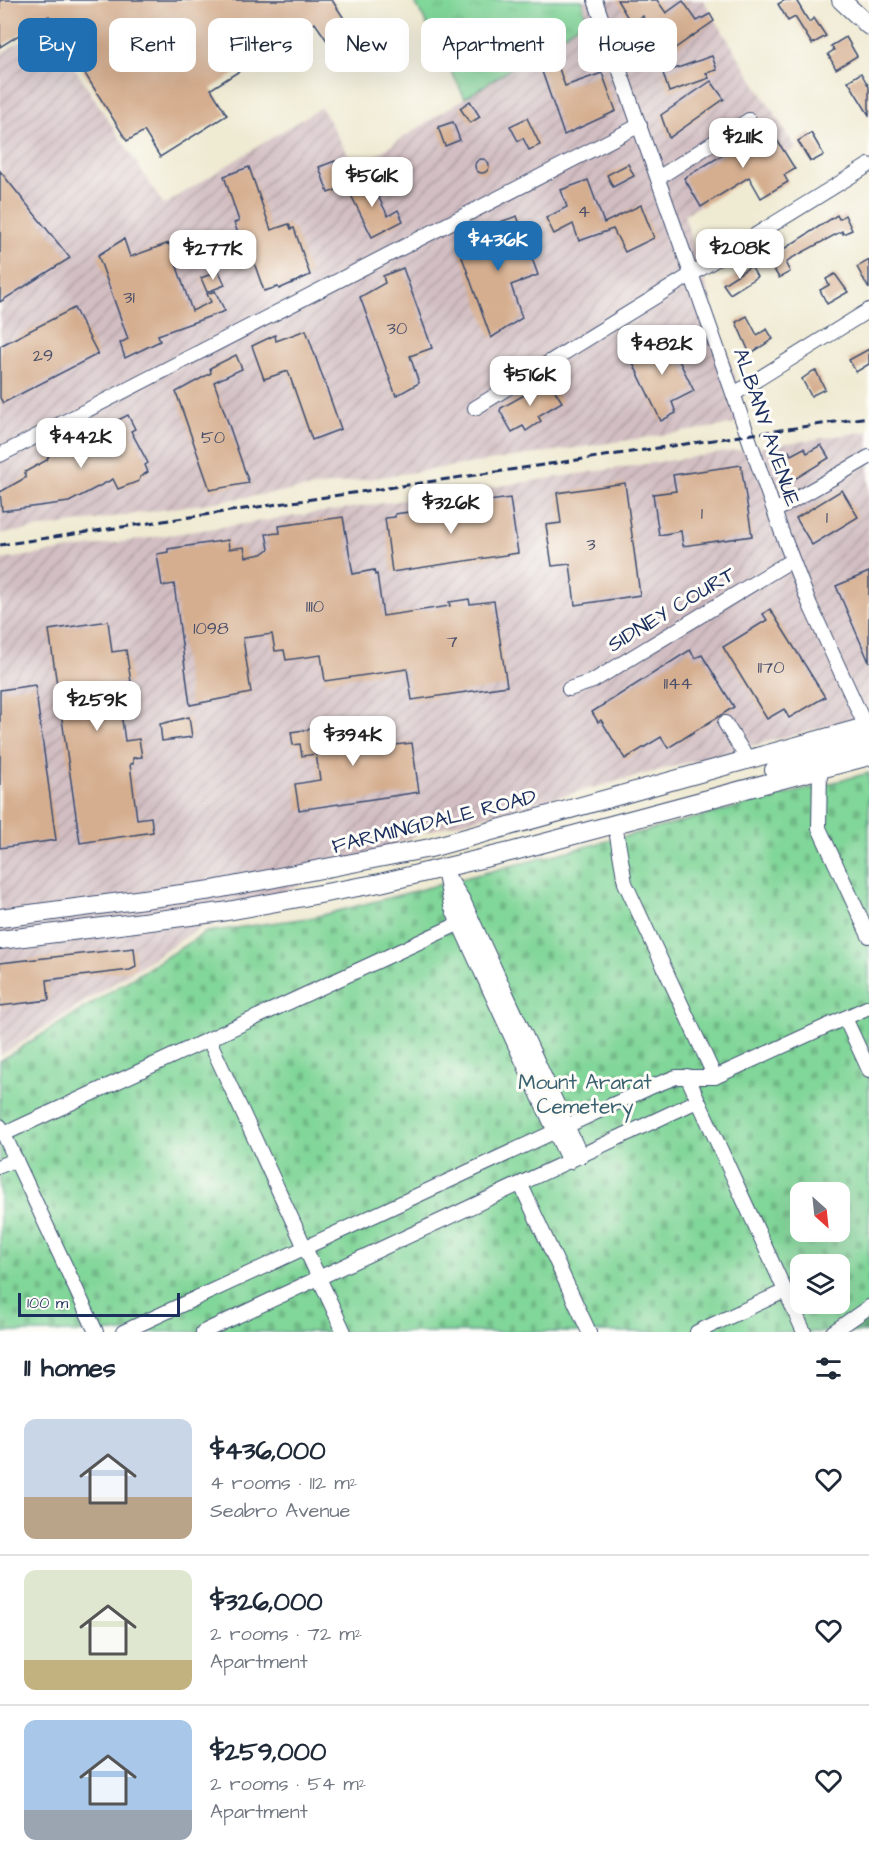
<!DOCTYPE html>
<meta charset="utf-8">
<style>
:root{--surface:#fff;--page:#f6f6f7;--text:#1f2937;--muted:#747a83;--line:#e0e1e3;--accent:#1f6fb2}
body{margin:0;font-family:"Architects Daughter",sans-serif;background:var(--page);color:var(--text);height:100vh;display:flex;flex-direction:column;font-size:22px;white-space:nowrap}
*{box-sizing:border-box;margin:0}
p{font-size:20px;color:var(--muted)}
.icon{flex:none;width:33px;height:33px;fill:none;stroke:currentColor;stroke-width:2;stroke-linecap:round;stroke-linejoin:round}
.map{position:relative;height:1332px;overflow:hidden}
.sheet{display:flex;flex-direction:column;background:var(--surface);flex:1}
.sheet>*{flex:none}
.hud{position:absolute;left:18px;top:18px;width:834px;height:54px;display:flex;gap:12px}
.needle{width:39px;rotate:153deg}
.controls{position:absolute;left:790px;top:1182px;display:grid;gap:12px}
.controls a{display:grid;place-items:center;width:60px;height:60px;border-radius:12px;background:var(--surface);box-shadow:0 6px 24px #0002;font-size:30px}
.scale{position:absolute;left:18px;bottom:15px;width:162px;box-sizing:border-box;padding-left:6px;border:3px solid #1b2f5e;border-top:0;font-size:16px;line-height:21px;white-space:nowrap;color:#1b2f5e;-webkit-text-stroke:4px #fdfcf7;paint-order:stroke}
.price{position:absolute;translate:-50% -51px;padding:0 14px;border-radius:12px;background:#fff;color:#222;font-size:20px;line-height:39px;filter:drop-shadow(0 2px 3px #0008)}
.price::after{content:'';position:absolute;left:50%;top:36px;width:18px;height:14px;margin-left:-9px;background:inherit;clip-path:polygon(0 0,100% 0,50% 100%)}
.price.current{background:var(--accent);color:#fff}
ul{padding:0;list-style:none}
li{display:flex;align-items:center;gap:18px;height:150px;padding:0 24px}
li+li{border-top:2px solid var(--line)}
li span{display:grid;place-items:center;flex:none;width:168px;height:120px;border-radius:12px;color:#555}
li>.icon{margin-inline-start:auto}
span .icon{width:72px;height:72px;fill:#fffc;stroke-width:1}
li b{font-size:26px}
h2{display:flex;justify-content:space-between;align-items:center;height:72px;padding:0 24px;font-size:26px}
.chip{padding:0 21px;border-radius:12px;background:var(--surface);box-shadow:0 6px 24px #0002;font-size:21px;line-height:54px}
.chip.current{background:var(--accent);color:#fff}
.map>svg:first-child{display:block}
.industrial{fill:url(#industrial-furrows)}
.grass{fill:url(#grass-tufts);stroke:#4e827c;stroke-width:1.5}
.forest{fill:url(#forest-firs);stroke:#427370;stroke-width:1.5}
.cemetery{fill:url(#cemetery-stones);stroke:#4e827c;stroke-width:1.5;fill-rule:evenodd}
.building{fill:#d5ae8f}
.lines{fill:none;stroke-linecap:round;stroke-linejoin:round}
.minor-casing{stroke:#3b4b6f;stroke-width:16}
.major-casing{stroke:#3b4b6f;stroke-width:20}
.minor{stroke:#fff;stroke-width:14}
.major{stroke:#fff;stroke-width:18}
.rail{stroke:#1b2f5e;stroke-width:3;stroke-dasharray:9 4.5;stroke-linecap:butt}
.labels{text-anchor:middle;stroke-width:6;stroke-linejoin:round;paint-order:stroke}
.number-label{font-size:18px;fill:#4a4f6a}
.street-label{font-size:21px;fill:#1b2f5e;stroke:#fdfcf7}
.park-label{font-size:21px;fill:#3a6170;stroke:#fdfcf7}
</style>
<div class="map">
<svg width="869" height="1332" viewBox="0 0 869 1332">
<defs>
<pattern id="industrial-furrows" width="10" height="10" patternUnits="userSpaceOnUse" patternTransform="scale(1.5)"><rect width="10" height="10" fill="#d2bec2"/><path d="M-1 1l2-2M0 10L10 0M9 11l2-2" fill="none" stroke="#aa9ba1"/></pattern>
<pattern id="grass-tufts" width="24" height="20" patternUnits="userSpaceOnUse" patternTransform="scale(1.5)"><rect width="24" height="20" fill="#81d699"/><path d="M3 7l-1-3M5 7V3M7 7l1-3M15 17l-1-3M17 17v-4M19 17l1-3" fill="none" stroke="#6fb886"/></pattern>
<pattern id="forest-firs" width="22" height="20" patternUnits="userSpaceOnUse" patternTransform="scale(1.5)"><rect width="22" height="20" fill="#68b781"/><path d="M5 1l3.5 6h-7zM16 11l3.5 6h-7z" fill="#55956d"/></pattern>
<pattern id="cemetery-stones" width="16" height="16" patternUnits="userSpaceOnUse" patternTransform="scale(1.5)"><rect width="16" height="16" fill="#81d699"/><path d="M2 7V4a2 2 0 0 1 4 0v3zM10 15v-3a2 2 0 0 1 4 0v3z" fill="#6fb886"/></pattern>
</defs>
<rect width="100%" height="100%" fill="#fdfcf7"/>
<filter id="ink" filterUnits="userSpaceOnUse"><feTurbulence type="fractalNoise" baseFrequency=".0167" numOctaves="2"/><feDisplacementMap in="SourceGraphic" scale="12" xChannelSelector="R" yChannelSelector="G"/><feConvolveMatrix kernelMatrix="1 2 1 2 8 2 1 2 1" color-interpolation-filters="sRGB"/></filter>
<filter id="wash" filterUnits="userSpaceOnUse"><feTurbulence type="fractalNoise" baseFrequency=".008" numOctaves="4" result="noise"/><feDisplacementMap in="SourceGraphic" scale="24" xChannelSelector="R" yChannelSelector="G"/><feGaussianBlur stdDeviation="1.35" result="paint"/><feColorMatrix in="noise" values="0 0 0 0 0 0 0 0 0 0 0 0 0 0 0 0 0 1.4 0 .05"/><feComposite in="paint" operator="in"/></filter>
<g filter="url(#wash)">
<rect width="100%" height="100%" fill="#efead2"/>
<g class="industrial">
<polygon points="582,0 703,0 796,148 684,215 749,422 0,534 0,54 47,26 164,205 321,107 356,168 586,20"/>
<polygon points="869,431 869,715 424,832 201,927 0,1056 0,560"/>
</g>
<polygon class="grass" points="414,0 582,0 586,20 465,98"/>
<polygon class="forest" points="869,1314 869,1332 843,1332"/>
<path class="cemetery" d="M869 773V1314L843 1332H0V1061L206 932 315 917ZM801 1192H840V1232H801ZM801 1264H840V1304H801Z"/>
<g id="blocks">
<g class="building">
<polygon points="0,0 332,0 354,34 332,48 315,23 211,89 227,115 160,157 144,131 127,141 49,16 0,47"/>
<polygon points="617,0 657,0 666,13 683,1 697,21 710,14 714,21 658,60 643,16 631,23"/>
<polygon points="785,0 796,0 809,22 814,18 826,36 812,44 795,17 788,21 778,4"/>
<polygon points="846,37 857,56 836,69 828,54 834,50 831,46"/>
<polygon points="552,48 565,86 602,73 616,111 564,135 537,57"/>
<polygon points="712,56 717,70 706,73 709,78 669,92 663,73"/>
<polygon points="861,73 869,87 869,115 848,81"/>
<polygon points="711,81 724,99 669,138 661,115"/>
<polygon points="470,101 480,117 470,123 460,108"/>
<polygon points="527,118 540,145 529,150 523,138 518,141 510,126"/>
<polygon points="453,122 460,140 445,146 438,127"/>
<polygon points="769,127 795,169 784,175 788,182 761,198 749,177 701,207 684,178"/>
<polygon points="811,133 824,155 813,161 810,161 798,141"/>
<circle cx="482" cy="166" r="7"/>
<polygon points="335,161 344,187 328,193 319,167"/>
<polygon points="628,164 634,176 613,187 607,175"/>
<polygon points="249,167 271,230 289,224 291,229 294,228 310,275 279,289 278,287 264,291 252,257 245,260 241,249 244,248 234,223 239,221 224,176"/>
<polygon points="0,171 70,258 0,302"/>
<polygon points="368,176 388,216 398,210 403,221 372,237 347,187"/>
<polygon points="588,180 604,223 641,205 654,238 625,252 613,229 579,241 573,224 554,234 546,218 567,207 561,190"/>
<polygon points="837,215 839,219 845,215 852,230 843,234 842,231 790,259 786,264 790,272 779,278 768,259"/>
<polygon points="517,216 538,275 511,285 522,318 491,338 457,243 494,230 492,225"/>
<polygon points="124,239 130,257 169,243 192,311 211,302 207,294 215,291 225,311 158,335 160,341 125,358 120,343 128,339 98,255"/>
<polygon points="869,260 869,289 857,267"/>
<polygon points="751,266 757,277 730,294 723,284"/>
<polygon points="403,268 432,348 410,356 419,383 396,396 360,297 385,283 383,276"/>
<polygon points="219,271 225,285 207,292 201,278"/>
<polygon points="835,274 848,292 827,304 820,290 829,285 826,279"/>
<polygon points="74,308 98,354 3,403 0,398 0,346"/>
<polygon points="747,316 757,335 767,329 773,339 750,354 736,322"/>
<polygon points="306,330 341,429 312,440 288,371 264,379 252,346 275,335 276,341"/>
<polygon points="667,336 694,391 672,402 676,413 661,421 629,355"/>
<polygon points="869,349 869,364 856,372 849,360"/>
<polygon points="236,355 242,369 214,382 249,483 210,490 176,392 211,373 210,368"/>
<polygon points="813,371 816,371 825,389 811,396 802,379"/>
<polygon points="549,381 562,402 538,416 541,421 526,431 523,426 512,432 500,411 501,408"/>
<polygon points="128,415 135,429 131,431 148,463 145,465 148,472 140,477 139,481 118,489 113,479 69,502 2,511 0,492 25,478 25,472 47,460 49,455"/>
<polygon points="821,445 829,458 785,485 775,459 789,451 791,455 804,448 807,453"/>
<polygon points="741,465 752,536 683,546 681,531 659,535 653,494 676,491 673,475"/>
<polygon points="625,483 640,595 575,605 570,564 552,566 546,525 561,523 557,493"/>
<polygon points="842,490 858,517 812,545 796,518"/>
<polygon points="510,498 518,553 392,572 385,518 395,517 395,514"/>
<polygon points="343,517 353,574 374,570 375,575 377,574 383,616 450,606 449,602 469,599 470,604 494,601 507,686 412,700 407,669 325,681 321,655 286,660 284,650 275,651 272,634 243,638 251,693 190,705 174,584 162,586 157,554 168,552 168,549 228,540 229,549 244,547 246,557 262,554 269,549 266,534 280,533 279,526"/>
<polygon points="869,572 869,662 836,586"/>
<polygon points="770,609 825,697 789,718 784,709 767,719 723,647 767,620 763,614"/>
<polygon points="108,621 112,652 126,650 131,682 117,684 125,741 139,739 142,757 133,758 133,764 130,764 137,819 151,817 153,832 80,843 49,630"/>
<polygon points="690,650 695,658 702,655 734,707 668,748 661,737 625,759 601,720 598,722 592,712"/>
<polygon points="35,685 56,840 0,848 0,690"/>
<polygon points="189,717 192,737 162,741 160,724"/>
<polygon points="365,721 369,748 412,743 419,792 299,810 295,784 320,780 316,754 302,756 300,744 293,745 291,732"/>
<polygon points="134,948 136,967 130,970 47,980 49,1000 0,1006 0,963"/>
</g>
</g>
</g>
<g filter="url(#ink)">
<use href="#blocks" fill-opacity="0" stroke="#3b4b6f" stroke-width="1.5"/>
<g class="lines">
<defs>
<g id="minor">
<polyline points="595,0 782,533 810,605 866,727"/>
<polyline points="658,178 749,120"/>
<polyline points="734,394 869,310"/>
<polyline points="475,408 869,165"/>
<polyline points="0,455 640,125"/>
<polyline points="775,511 869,457"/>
<polyline points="569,689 593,681 792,560"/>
<polyline points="725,723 748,760"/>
<polyline points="820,770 819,828 869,936"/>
<polyline points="615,824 625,883 715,1077"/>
<polyline points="444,869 451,906 569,1162"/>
<polyline points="449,878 463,900 581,1156"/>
<polyline points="845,1018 869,1070"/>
<polyline points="209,1040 344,1332"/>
<polyline points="687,1076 804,1332"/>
<polyline points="0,1126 96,1332"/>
<polyline points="4,1134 471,918"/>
<polyline points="0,1166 16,1159"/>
<polyline points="521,1185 589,1332"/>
<polyline points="123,1332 653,1086 676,1077 715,1077 869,1007"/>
<polyline points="203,1332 697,1101"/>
<polyline points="697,1332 785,1291"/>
<polyline points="833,1332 869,1307"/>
</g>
<g id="major">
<polyline points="841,0 869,26"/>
<polyline points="774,770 863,744 868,736 866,727"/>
<polyline points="0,918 212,890 430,848 869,726"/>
<polyline points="0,940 222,912 380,883 514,851 869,756"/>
</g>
</defs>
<use href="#minor" class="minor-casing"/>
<use href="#major" class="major-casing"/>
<use href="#minor" class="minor"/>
<use href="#major" class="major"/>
<polyline class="rail" points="0,545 869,417"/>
</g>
</g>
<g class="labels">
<g class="number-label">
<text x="584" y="217">4</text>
<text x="129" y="303">31</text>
<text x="397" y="334">30</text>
<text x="43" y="361">29</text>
<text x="213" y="443">50</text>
<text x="702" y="519">1</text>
<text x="827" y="523">1</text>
<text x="591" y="550">3</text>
<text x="315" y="612">1110</text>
<text x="211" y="634">1098</text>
<text x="452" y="647">7</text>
<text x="771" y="673">1170</text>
<text x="678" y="689">1144</text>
</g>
<g class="street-label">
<text transform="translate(767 427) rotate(71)" y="7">ALBANY AVENUE</text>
<text transform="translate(671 609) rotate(-31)" y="7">SIDNEY COURT</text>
<text transform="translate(434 821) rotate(-14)" y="7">FARMINGDALE ROAD</text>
</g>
<g class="park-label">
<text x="585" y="1089">Mount Ararat<tspan x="585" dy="24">Cemetery</tspan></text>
</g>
</g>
</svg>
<div class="controls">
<a><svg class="needle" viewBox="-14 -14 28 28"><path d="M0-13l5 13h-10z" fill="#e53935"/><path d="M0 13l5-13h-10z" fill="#747a83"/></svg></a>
<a><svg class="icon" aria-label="layers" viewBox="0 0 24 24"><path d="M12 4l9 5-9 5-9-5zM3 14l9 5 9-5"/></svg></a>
</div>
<div class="scale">100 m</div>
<b class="price" style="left:743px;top:169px">$211K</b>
<b class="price" style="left:372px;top:208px">$561K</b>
<b class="price current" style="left:498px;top:272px">$436K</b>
<b class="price" style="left:740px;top:280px">$208K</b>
<b class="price" style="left:213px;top:281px">$277K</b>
<b class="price" style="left:662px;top:376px">$482K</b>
<b class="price" style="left:530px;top:407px">$516K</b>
<b class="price" style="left:81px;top:469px">$442K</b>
<b class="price" style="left:451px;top:535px">$326K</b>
<b class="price" style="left:97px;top:732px">$259K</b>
<b class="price" style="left:353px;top:767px">$394K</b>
<div class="hud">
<a class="chip current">Buy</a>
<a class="chip">Rent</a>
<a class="chip">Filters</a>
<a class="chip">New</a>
<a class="chip">Apartment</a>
<a class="chip">House</a>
</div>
</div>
<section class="sheet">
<h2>11 homes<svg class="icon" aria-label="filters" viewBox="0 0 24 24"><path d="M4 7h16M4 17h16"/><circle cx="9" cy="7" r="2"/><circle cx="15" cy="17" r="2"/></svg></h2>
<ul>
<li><span style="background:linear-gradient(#c9d6e8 65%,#b9a48a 0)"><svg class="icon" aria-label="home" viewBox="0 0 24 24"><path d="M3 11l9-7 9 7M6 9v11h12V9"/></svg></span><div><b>$436,000</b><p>4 rooms · 112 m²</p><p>Seabro Avenue</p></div><svg class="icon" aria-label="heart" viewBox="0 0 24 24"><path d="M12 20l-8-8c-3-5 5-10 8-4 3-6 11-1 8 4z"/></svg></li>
<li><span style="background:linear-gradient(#dfe7d0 75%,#c2b280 0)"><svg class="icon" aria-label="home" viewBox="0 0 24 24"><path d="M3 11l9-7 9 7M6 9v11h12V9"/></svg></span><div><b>$326,000</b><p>2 rooms · 72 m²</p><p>Apartment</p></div><svg class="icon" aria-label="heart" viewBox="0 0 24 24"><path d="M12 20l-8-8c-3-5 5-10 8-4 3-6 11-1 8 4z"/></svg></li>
<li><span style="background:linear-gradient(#a9c7e8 75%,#9aa5b1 0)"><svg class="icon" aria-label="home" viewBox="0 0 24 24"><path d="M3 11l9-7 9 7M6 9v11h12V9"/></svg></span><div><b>$259,000</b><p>2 rooms · 54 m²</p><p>Apartment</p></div><svg class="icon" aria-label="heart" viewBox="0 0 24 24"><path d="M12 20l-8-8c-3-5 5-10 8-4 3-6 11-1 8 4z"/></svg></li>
</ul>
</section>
